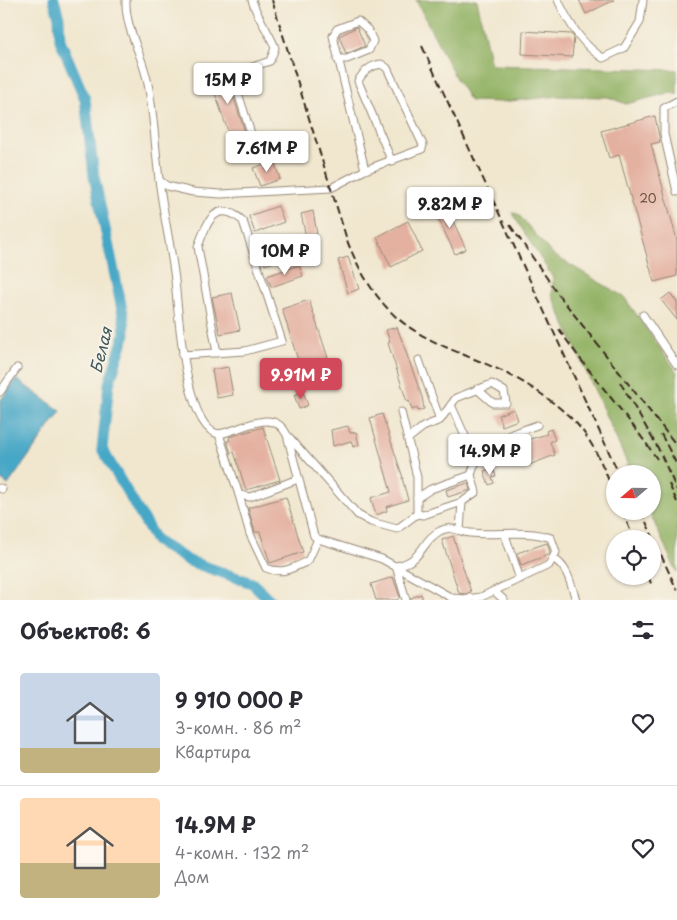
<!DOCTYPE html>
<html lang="ru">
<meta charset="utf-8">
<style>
:root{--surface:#fff;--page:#f7f7f7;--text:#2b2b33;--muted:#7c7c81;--line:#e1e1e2;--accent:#d1495b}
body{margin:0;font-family:"Playpen Sans",sans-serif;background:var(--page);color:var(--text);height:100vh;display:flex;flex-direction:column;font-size:19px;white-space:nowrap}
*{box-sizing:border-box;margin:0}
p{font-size:16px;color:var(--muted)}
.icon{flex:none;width:28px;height:28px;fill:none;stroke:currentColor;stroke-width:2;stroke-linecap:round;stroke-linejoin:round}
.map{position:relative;height:600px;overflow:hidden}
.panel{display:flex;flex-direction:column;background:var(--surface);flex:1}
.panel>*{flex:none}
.needle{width:32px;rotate:250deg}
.controls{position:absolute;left:606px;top:465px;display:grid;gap:10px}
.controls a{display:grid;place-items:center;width:55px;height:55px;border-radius:50%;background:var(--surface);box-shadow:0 1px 4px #0004;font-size:25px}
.price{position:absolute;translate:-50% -42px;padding:0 11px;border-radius:5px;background:#fff;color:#222;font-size:16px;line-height:32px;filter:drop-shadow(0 1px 2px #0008)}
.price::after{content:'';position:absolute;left:50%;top:30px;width:15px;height:11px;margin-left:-8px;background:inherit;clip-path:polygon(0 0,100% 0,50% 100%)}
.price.active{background:var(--accent);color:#fff}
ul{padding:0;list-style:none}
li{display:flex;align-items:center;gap:15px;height:125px;padding:0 20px}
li+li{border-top:1px solid var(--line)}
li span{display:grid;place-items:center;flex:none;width:140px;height:100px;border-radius:5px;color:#555}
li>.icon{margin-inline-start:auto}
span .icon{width:60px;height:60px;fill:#fffc;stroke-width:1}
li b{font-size:21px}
h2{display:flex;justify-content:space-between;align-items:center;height:60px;padding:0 20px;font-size:21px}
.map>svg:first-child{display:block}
.forest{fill:#93b265;stroke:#676e42}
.water{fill:#47a7c6;stroke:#416872}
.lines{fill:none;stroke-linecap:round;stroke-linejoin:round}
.river{stroke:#47a7c6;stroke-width:11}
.building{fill:#e4b0a0}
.minor-casing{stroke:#968876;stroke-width:9}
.minor{stroke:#fff;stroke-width:7}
.rail{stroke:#3b2a1e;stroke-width:2;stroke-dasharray:8 4;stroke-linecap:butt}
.labels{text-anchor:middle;stroke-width:4;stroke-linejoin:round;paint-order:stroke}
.number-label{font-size:12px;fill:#654c3e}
.water-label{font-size:16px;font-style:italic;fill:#3f5659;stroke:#f7f3e8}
</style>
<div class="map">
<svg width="677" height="600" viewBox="0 0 677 600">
<rect width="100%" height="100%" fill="#f7f3e8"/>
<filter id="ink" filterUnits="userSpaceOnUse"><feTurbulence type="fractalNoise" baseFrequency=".02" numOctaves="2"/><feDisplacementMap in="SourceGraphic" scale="10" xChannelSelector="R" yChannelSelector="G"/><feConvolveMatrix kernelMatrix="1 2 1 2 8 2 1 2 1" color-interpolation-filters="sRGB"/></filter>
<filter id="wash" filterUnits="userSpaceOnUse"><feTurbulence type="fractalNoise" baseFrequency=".0096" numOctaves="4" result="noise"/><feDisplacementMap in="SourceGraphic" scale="20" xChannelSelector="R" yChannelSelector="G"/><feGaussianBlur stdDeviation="1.12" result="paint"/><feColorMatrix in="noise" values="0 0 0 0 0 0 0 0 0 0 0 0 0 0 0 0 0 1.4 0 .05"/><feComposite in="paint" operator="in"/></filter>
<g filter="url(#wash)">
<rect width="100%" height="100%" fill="#f1e7cf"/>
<g class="forest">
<polygon points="416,0 477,0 491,65 677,70 677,95 672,92 626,104 608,97 559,96 500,102 470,101 455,77"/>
<polygon points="512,213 518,214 552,254 624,297 677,372 677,573 649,511 652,511 652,474 632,474 552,295 553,278"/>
</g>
<polygon class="water" points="16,379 61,411 8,485 0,479 0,401"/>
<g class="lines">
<polyline class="river" points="54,0 59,17 60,40 85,99 94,176 124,319 125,334 109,384 102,449 156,541 189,561 252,583 270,600"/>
</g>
<g id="blocks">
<g class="building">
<polygon points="579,0 614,0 586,14"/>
<polygon points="357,27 365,46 346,54 339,36"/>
<polygon points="523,31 571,34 574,37 572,57 522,54"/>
<polygon points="225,71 246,135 231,140 209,76"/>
<polygon points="655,116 660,142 651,144 677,240 677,276 654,282 619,155 609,158 601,131"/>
<polygon points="274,161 280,179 260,186 253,168"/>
<polygon points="445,204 466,249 455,254 434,209"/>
<polygon points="278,206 284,222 255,233 249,216"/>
<polygon points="313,211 317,234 306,237 301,214"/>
<polygon points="408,221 422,251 391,267 377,237"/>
<polygon points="289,240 295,255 265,265 259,250"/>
<polygon points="348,257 359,289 348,293 338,260"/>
<polygon points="299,265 303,276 271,287 267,276"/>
<polygon points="232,293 240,330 220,334 212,297"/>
<polygon points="670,293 677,302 677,320 661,300"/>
<polygon points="309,300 330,364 302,373 282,309"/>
<polygon points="397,327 422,397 424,409 418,411 417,408 412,410 409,401 407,402 388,343 390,342 386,330"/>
<polygon points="228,367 233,395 217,398 212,370"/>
<polygon points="303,392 308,405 299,409 294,395"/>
<polygon points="514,409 518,420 502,426 498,415"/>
<polygon points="382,414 403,478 402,478 408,500 386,507 387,511 376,515 371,498 391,492 370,418"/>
<polygon points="348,426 350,433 356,432 359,445 353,447 351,441 333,446 331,430"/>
<polygon points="263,427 280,480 246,490 234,452 231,453 227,441 230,440 229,437"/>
<polygon points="551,429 555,440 550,442 555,455 529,465 520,442 547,434 546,431"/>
<polygon points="493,468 496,476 492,477 494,483 489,485 484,471"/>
<polygon points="468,483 470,490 448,497 446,490"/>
<polygon points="286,497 303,552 270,563 260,532 255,532 248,508"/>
<polygon points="453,536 471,592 465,594 459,593 442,540"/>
<polygon points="547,543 550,552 548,555 521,565 517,553"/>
<polygon points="393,577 400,597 397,600 376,600 371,584"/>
<polygon points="421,594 423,600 411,600 411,598"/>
</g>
</g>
</g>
<g filter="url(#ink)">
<use href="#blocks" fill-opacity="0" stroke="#968876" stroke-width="1"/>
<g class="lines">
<defs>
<g id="minor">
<path d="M126 0C125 30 143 55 148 84 154 115 155 147 159 179 163 213 171 246 175 280 178 309 185 430 219 434 243 430 273 406 287 435L314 536 318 539 382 559 452 598 467 599 481 597 549 565 556 552 551 538C526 529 497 536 470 533 459 532 451 525 440 531 421 540 424 561 396 566"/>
<path d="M252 0C257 18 269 31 275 48L270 61 232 74 254 143"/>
<path d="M558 0C568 22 582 45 603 58L624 48 640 22 643 0"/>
<polyline points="337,59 347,59 369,50 373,41 368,30 358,21 337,29 333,36 365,170"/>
<polyline points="677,101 664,108 664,134 677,192"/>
<path d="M159 180 167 186 193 192 221 194 331 188 365 170 422 149 423 145 387 68 381 64C370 66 364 71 358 81L392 162"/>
<polyline points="643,315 677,365"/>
<path d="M182 355 245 351 282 341 243 221C216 197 206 223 198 247L217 353"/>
<polyline points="419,360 440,420"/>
<polyline points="0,392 17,368"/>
<polyline points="451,405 465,436 468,455 475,463"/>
<polyline points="219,434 239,495 250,497 298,479"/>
<polyline points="289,437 358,515 371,522 397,529 417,514 417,477 401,412"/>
<polyline points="409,438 423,427 440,420 456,398 492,384 504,391 506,403 493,403 477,389"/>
<polyline points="0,488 2,489"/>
<path d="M239 495 250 534 266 568C282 575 293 568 308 561L318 539"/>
<polyline points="417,498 431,489 471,475 475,463 506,445 512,434 537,425"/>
<polyline points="417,514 423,515 462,502 476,492 471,475"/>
<polyline points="460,530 462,502"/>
<polyline points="505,535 520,579"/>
<path d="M554 559C568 567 571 585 576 600"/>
<polyline points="396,566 406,600"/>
<polyline points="494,591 504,600"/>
</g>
</defs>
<use href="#minor" class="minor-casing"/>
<use href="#minor" class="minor"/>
<g class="rail">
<path d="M272 0 348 243C359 270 373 295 395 316 423 341 459 352 493 367 521 379 550 398 572 419 593 439 604 469 615 495"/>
<polyline points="422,46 619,474"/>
<polyline points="510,225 558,294 677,446"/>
<path d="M559 329C589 374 627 414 657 459"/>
<polyline points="620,382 658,448 677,490"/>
<polyline points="661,434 677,465"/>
<polyline points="669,484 677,502"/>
<polyline points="622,511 634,539"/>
<polyline points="641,511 677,590"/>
<polyline points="648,576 652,586"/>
</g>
</g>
</g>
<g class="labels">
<g class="number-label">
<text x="648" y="203">20</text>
</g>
<g class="water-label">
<text transform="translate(101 350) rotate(-76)" y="6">Белая</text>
</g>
</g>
</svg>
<div class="controls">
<a><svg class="needle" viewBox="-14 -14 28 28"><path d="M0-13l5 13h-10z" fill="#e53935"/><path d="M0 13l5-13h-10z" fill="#7c7c81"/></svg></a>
<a><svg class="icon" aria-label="locate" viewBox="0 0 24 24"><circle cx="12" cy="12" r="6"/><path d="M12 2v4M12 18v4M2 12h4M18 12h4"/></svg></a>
</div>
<b class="price" style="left:228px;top:105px">15M ₽</b>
<b class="price" style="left:267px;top:173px">7.61M ₽</b>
<b class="price" style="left:450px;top:229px">9.82M ₽</b>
<b class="price" style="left:285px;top:276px">10M ₽</b>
<b class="price active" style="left:301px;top:400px">9.91M ₽</b>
<b class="price" style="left:490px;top:476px">14.9M ₽</b>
</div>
<section class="panel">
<h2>Объектов: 6<svg class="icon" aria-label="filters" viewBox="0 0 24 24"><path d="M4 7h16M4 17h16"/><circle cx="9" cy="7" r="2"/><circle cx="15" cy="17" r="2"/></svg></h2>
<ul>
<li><span style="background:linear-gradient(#c9d6e8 75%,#c2b280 0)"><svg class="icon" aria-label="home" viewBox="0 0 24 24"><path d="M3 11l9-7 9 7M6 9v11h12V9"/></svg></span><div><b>9 910 000 ₽</b><p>3-комн. · 86 m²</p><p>Квартира</p></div><svg class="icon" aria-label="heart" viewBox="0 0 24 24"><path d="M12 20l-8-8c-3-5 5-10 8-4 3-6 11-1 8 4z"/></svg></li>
<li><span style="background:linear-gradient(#ffd9b3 65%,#c2b280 0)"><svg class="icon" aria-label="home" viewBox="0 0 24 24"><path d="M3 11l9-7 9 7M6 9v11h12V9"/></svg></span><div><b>14.9M ₽</b><p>4-комн. · 132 m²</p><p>Дом</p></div><svg class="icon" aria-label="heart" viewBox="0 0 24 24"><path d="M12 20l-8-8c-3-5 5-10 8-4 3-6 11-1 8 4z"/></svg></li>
</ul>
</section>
